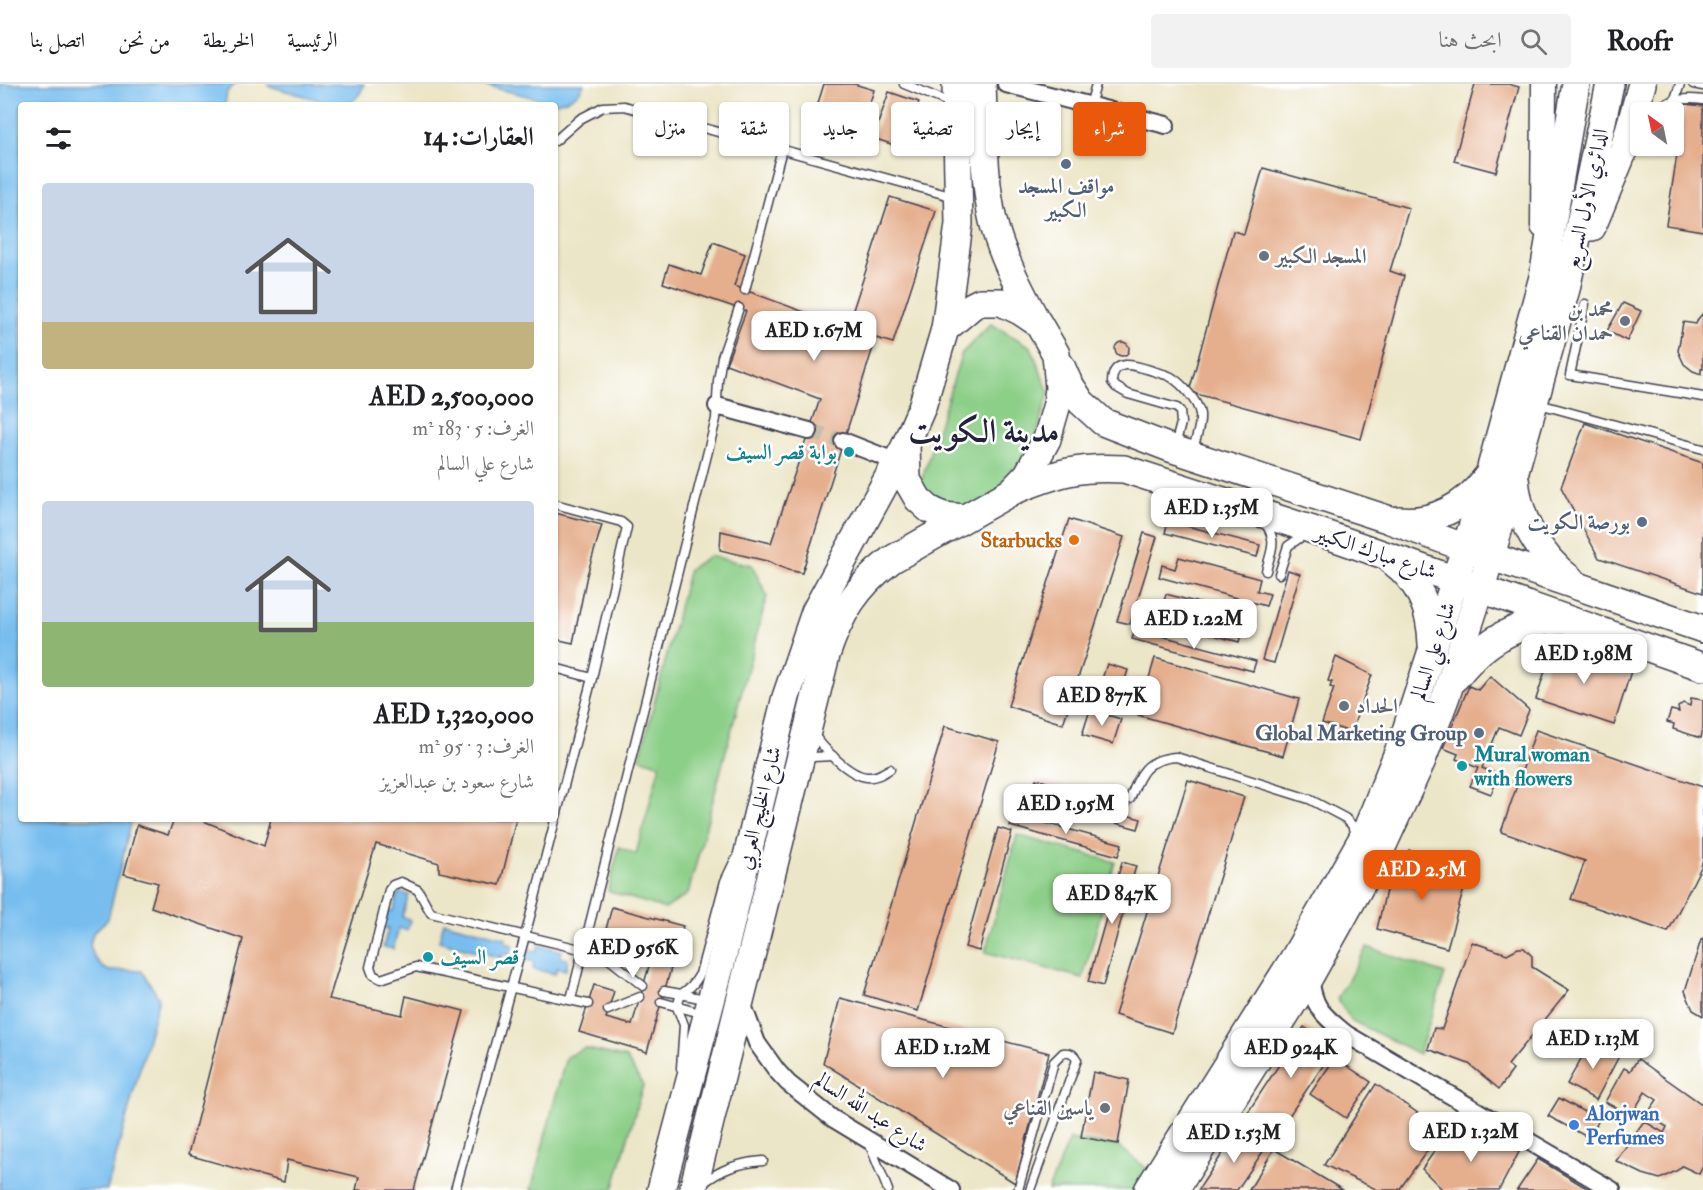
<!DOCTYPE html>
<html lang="ar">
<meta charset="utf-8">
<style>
:root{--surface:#fff;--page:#f2f2f2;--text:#202124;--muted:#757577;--line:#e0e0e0;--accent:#ea580c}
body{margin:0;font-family:"IM FELL Double Pica",Amiri,serif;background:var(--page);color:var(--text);direction:rtl;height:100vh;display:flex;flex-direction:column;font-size:22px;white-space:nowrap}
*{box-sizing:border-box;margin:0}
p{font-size:20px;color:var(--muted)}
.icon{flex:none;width:33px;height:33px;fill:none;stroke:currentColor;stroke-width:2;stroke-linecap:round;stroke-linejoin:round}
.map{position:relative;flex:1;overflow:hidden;direction:ltr}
.panel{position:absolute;left:18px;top:18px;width:540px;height:720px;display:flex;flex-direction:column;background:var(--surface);border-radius:6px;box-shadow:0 2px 4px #0004;direction:rtl}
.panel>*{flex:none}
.hud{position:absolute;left:576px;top:18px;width:570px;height:54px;direction:rtl;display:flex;gap:12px}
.needle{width:39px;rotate:327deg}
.fabs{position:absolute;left:1630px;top:18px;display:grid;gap:12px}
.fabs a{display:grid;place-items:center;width:54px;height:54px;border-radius:6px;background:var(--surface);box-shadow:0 2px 4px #0004;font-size:30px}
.price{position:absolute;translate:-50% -51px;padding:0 14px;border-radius:12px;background:#fff;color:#222;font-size:20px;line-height:39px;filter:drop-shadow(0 2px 3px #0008)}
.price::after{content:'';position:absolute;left:50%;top:36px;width:18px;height:14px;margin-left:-9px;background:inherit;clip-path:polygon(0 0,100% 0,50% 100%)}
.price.selected{background:var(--accent);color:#fff}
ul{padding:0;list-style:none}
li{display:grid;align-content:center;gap:12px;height:318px;padding:0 24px}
li span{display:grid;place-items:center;height:186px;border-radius:6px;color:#555}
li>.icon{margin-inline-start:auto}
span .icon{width:108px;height:108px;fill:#fffc;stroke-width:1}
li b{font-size:26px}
h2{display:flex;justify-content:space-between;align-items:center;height:72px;padding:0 24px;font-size:26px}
.pill{padding:0 21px;border-radius:6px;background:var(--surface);box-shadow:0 2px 4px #0004;font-size:21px;line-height:54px}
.pill.selected{background:var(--accent);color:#fff}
header{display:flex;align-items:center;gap:36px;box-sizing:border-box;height:84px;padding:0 30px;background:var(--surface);border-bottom:2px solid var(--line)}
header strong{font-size:28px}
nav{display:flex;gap:33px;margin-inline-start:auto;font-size:21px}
.search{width:420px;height:54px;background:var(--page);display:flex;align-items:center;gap:15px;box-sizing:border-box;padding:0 21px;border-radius:6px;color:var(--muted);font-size:22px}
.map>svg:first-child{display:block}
.green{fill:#8ccf88;stroke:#577862;stroke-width:1.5}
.water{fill:#77beef;stroke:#4c7095;stroke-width:1.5}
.building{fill:#e5ae8c}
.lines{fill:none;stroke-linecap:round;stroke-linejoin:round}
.street-tunnel{stroke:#c4bfac;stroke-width:16;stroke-dasharray:16 8;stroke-linecap:butt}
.lane-casing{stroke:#403f50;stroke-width:11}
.street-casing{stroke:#403f50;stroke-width:20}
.secondary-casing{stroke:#403f50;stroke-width:27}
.primary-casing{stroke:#403f50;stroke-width:30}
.lane{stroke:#fff;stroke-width:8}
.street{stroke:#fff;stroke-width:16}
.secondary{stroke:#fff;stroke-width:24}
.primary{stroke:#fff;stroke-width:27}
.service-dot{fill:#5c6f8a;stroke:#fff;stroke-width:2}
.worship-dot{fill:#6b7280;stroke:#fff;stroke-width:2}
.culture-dot{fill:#0f9aa8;stroke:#fff;stroke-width:2}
.food-dot{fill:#e8710a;stroke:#fff;stroke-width:2}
.shop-dot{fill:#3f7fe0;stroke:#fff;stroke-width:2}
.labels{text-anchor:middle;stroke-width:5;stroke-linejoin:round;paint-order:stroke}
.service-label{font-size:21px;font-weight:bold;fill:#4e5e75;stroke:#fff;text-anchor:end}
.street-label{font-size:21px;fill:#22223b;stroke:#fff}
.worship-label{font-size:21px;font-weight:bold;fill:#5b616d;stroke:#fff;text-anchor:start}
.culture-label{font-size:21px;font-weight:bold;fill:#0d838f;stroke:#fff;text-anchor:start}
.food-label{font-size:21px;font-weight:bold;fill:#c56008;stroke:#fff;text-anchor:end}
.shop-label{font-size:21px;font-weight:bold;fill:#366cbe;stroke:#fff;text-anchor:start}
.town-label{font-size:33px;font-weight:bold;fill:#22223b;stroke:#fff}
</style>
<header>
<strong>Roofr</strong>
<div class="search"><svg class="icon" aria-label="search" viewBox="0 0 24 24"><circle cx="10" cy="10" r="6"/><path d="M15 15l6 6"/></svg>ابحث هنا</div>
<nav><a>الرئيسية</a><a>الخريطة</a><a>من نحن</a><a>اتصل بنا</a></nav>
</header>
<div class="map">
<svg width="1703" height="1106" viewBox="0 0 1703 1106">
<rect width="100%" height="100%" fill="#fff"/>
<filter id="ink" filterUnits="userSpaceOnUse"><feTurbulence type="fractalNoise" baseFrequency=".0167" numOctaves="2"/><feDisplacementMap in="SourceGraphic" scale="12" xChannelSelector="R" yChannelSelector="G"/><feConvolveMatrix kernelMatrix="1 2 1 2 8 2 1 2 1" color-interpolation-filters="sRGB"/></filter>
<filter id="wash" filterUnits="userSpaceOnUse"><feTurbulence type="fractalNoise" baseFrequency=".008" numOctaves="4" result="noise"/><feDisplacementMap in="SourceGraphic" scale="24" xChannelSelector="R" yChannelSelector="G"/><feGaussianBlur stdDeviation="1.35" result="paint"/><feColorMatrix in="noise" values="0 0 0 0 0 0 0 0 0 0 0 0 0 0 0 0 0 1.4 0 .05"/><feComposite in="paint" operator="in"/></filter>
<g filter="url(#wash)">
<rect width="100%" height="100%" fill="#ece6c8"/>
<g class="green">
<polygon points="991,240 1031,263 1049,309 1034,358 1011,406 965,432 918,407 962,269"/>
<polygon points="709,472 752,481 767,512 688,810 665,825 608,807 619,763 636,770 660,681 640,674 689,485"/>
<polygon points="1017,751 1115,778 1083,894 985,868"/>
<polygon points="1367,863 1445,890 1419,970 1352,937 1337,915"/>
<polygon points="584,964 626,974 643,1001 613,1106 531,1106 566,973"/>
<polygon points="1070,1055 1118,1062 1151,1088 1140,1106 1048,1106"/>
</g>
<g class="water">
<polygon points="0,0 235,0 227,8 225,21 21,21 21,735 132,735 108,835 93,849 90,861 94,873 103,884 110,887 123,886 142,887 159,914 107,1106 0,1106"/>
<path d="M267 0H364C360 13 352 21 337 21L269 2Z"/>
<path d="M479 0H584C578 13 569 16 555 19Z"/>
<polygon points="399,808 409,811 402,833 410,836 407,846 399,844 393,865 383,863 388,845 383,843 388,826 393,827"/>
<polygon points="444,838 506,854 505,859 513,861 510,871 503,869 502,874 439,857"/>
<polygon points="539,861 562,867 560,873 568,875 566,886 557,884 555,890 533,885 534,878 524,875 527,865 537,867"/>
</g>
<g id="blocks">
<g class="building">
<polygon points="824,0 854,0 874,6 860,49 813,35"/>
<polygon points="1475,0 1508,0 1519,3 1496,88 1454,77"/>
<polygon points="889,8 919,18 903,64 873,54"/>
<polygon points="1685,20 1703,22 1703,147 1666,141"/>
<polygon points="1263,84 1409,124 1390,187 1404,192 1361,355 1189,308 1233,147 1244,150"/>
<polygon points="890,113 936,127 893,259 876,254 802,489 788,486 767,477 720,466 721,447 771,459 820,315 726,280 746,227 663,199 669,180 701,191 713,158 745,170 734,202 847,244"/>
<polygon points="1623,219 1641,227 1627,257 1607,247"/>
<polygon points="1703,229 1703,285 1701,285 1701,290 1693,287 1684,280 1678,267 1683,238 1696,240 1698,235"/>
<circle cx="1122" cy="265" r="7"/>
<polygon points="1585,339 1703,379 1703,509 1599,474 1561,403"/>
<polygon points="555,429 602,441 587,491 573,559 555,555"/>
<polygon points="1069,435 1124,453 1063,640 1008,622"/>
<polygon points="1168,437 1260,461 1257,473 1165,449"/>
<polygon points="1144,449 1157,453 1130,540 1117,537"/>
<polygon points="1179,473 1260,495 1257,507 1270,510 1266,522 1159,493 1162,481 1175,485"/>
<polygon points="1288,486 1300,490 1274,579 1262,576"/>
<polygon points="1166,510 1246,532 1239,558 1159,536"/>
<polygon points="1135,545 1256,577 1253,587 1132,555"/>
<polygon points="1553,562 1631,587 1614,641 1536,615"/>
<polygon points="1336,573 1372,591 1351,648 1322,639 1334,604 1330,603 1332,598 1328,597"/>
<polygon points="1155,574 1299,615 1283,672 1138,631"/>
<polygon points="1107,580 1128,586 1123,602 1102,595"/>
<polygon points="1490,592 1529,626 1519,651 1499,643 1482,684 1499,691 1491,710 1470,702 1478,684 1456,675 1458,670 1443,664 1469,602 1478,606"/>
<polygon points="1099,604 1120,610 1118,620 1096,614"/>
<polygon points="1691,614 1703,616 1703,645 1701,654 1673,645 1674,640 1667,638 1671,626 1679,628 1678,623 1683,619 1690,622"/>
<polygon points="1090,626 1121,635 1113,660 1082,651"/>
<polygon points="945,642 999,658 918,927 864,911"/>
<polygon points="1536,646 1703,703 1703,775 1701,783 1668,848 1571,815 1585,777 1501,748"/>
<polygon points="1036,695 1129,721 1126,731 1141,735 1138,745 1017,712 1020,702 1033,705"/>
<polygon points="1188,696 1244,713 1172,949 1115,931"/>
<polygon points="1013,730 1122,760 1118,772 1010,742"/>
<polygon points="174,735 199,735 264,762 271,735 516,735 500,801 439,788 439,779 376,760 329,915 402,931 406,912 464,927 414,1106 356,1106 359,1093 287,1076 284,1098 188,1071 243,855 151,823 158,799 124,790 137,741 168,751"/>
<polygon points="998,744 1012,748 979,867 965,863"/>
<polygon points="1409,766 1467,794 1447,864 1377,845 1388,798 1393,799"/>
<polygon points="1122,778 1136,782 1103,902 1088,898"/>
<polygon points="612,823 683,842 647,968 579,948 594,901 614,907 606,934 632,941 656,858 628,850 619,877 599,871"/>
<polygon points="1703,855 1703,932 1693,926 1685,907 1701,856"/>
<polygon points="1472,858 1507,870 1518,864 1524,864 1532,872 1532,883 1569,906 1508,981 1513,986 1499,1005 1469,980 1428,965 1434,944 1442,945"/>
<polygon points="840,914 1049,969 1015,1099 823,979"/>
<polygon points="1304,943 1335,964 1278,1048 1248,1028"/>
<polygon points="1591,957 1619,972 1596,1016 1567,1000"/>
<polygon points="1335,974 1371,998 1346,1034 1310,1010"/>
<polygon points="1638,975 1703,1021 1703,1082 1699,1090 1682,1082 1678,1086 1660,1095 1643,1090 1616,1077 1644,1037 1664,1049 1667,1043 1647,1030 1657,1016 1645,1008 1631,1032 1605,1018 1624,984 1630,987"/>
<polygon points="1093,988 1129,996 1118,1060 1081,1053"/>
<polygon points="1376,1000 1442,1046 1399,1106 1378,1106 1324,1081"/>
<polygon points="1559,1014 1599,1036 1589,1054 1548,1032"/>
<polygon points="1476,1041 1519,1068 1499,1106 1443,1106 1422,1085 1445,1052 1463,1062"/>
<polygon points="1239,1045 1266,1063 1237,1106 1198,1106"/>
<polygon points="1274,1065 1343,1106 1249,1106"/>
<polygon points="1538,1075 1590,1106 1517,1106"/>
</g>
</g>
</g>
<g filter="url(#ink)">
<use href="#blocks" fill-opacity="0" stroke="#403f50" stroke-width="1.5"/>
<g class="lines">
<polyline class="street-tunnel" points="809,347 843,357"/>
<defs>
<g id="lane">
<polyline points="904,0 953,20"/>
<polyline points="1693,0 1703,2"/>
<polyline points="1675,15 1680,0"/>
<polyline points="1090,22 1096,0"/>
<path d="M1651 28C1668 16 1682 13 1703 16"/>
<polyline points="555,57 580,35 603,23 624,22 954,113"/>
<polyline points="745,206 782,65"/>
<polyline points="1585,220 1570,291 1703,313"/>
<polyline points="1539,320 1703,365"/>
<path d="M1175 362 1181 339 1180 327 1177 324 1128 310 1116 303 1112 298C1113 272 1137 282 1153 287 1158 289 1166 290 1171 293 1181 299 1198 317 1200 330 1201 342 1196 356 1192 367"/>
<polyline points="555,420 621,438 627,443 592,594"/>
<path d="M1265 439C1278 457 1271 466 1266 487"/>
<polyline points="1279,490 1288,462 1304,451"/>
<path d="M812 648C822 663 849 692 867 693 876 694 883 689 890 685"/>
<polyline points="805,678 813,673 833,672"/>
<path d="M1130 715C1140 689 1146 675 1176 673L1309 715 1345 734 1352 741 1356 754"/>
<path d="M664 907 681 910C690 905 695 899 700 890L725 797 734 778"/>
<polyline points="571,915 716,335 718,297 722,273 739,224"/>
<polyline points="661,918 704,930"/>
<polyline points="588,920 416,883 381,895 373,891 370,883 389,806 393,801 401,798 418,806 431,829 584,866 609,875 643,902"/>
<polyline points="608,926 640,913"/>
<polyline points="681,984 684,941 677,923 681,910 709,916"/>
<polyline points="869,1059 888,1106"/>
<path d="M701 1101C720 1085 739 1079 763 1077"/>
<polyline points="455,1106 525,852 592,594 555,584"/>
<path d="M1018 1106 1054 978 1063 969C1070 968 1074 970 1077 976L1030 1106"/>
</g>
<g id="street">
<polyline points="1006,0 1166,41"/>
<polyline points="717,322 809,347"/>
<polyline points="843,357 897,378"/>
<path d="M1310 892C1313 924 1322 930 1346 950L1612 1106"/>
<polyline points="741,916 757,959 777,987 788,999 832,1034 951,1106"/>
</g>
<polyline id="secondary" points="1543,142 1544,0"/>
<g id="primary">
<path d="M982 0C984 46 983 93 993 137 1002 173 1020 206 1037 238"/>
<polyline points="1592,143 1623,68 1642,0"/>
<polyline points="945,245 959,140 956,0"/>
<polyline points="1061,282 1068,298 1081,318 1103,338 1113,342 1170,364 1387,435 1466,464 1703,545"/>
<path d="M1515 394C1518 435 1539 471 1571 496"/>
<path d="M1015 406C1057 389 1079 382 1124 385L1316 447 1703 583"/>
<path d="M1398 436C1433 440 1466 422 1486 394"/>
<path d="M1392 477C1420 498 1431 526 1432 560"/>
<path d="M1456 593C1483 558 1518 536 1563 537"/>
<polyline points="661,1106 721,879 786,613 815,528 906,361"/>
<path d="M693 1106 826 571C840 529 856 503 891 476L1011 408 1028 390 1047 355 1057 320 1059 304 1056 270 1038 239 1020 227 1001 218H980L972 222 945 245 922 323 906 360 907 396 918 415 929 425 943 432 964 434"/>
<polyline points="1148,1106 1296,871 1365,750 1403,656 1489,391 1543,193 1576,0"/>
<polyline points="1175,1106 1310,892 1382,763 1422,676 1446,612 1491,472 1566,205 1610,0"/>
</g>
</defs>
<use href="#lane" class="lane-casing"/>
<use href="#street" class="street-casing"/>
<use href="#secondary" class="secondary-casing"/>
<use href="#primary" class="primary-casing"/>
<use href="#lane" class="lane"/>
<use href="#street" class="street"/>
<use href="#secondary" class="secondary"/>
<use href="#primary" class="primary"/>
</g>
</g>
<g class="service-dot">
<circle cx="1066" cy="80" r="6"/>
<circle cx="1642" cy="438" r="6"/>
<circle cx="1479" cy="649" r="6"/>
</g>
<g class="worship-dot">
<circle cx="1264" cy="172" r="6"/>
<circle cx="1625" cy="237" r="6"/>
<circle cx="1344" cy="622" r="6"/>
<circle cx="1105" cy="1024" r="6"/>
</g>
<g class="culture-dot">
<circle cx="849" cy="368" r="6"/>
<circle cx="1462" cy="682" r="6"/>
<circle cx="428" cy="873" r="6"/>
</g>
<circle class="food-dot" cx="1074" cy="456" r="6"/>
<circle class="shop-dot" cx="1574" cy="1041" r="6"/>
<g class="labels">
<g class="service-label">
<text x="1066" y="109" text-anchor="middle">مواقف المسجد<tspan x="1066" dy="24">الكبير</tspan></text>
<text x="1630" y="445">بورصة الكويت</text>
<text x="1467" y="656">Global Marketing Group</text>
</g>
<g class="street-label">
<text transform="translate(1586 115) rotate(-78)" y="7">الدائري الأول السريع</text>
<text transform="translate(1376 468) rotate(19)" y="7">شارع مبارك الكبير</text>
<text transform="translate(1433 567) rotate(-72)" y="7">شارع علي السالم</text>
<text transform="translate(759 724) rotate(-76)" y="7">شارع الخليج العربي</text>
<text transform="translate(871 1028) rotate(33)" y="7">شارع عبد الله السالم</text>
</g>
<g class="worship-label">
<text x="1276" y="179">المسجد الكبير</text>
<text x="1613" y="232" text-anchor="end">محمد بن<tspan x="1613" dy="24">حمدان القناعي</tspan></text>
<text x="1356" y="629">الحداد</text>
<text x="1093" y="1031" text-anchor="end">ياسين القناعي</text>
</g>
<g class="culture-label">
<text x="837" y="375" text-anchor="end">بوابة قصر السيف</text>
<text x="1474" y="677">Mural woman<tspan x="1474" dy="24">with flowers</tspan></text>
<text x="440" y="880">قصر السيف</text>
</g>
<g class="food-label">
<text x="1062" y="463">Starbucks</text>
</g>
<g class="shop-label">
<text x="1586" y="1036">Alorjwan<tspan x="1586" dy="24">Perfumes</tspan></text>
</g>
<g class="town-label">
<text x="984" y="358">مدينة الكويت</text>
</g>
</g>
</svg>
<div class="fabs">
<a><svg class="needle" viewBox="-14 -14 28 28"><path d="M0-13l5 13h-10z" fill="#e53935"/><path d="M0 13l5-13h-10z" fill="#757577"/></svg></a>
</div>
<b class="price" style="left:814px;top:278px">AED 1.67M</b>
<b class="price" style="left:1212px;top:455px">AED 1.35M</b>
<b class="price" style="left:1194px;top:566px">AED 1.22M</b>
<b class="price" style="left:1584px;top:601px">AED 1.98M</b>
<b class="price" style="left:1102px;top:643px">AED 877K</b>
<b class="price" style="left:1066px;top:751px">AED 1.95M</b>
<b class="price selected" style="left:1422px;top:817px">AED 2.5M</b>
<b class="price" style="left:1112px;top:841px">AED 847K</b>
<b class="price" style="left:633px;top:895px">AED 956K</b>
<b class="price" style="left:1593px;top:986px">AED 1.13M</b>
<b class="price" style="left:943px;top:995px">AED 1.12M</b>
<b class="price" style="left:1291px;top:995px">AED 924K</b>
<b class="price" style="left:1471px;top:1079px">AED 1.32M</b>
<b class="price" style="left:1234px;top:1080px">AED 1.53M</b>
<div class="hud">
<a class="pill selected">شراء</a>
<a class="pill">إيجار</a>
<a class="pill">تصفية</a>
<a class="pill">جديد</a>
<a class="pill">شقة</a>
<a class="pill">منزل</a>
</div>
<section class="panel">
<h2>العقارات: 14<svg class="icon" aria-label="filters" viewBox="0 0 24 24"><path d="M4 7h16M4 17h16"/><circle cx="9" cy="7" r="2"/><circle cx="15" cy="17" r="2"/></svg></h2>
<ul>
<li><span style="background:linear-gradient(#c9d6e8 75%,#c2b280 0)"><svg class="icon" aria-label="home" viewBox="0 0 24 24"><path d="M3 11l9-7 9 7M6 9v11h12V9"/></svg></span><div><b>AED 2,500,000</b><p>الغرف: 5 · 183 m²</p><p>شارع علي السالم</p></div></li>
<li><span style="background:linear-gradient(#c9d6e8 65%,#8fb573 0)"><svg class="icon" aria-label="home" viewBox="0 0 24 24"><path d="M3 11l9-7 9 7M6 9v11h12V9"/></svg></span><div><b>AED 1,320,000</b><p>الغرف: 3 · 95 m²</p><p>شارع سعود بن عبدالعزيز</p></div></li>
</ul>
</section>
</div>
